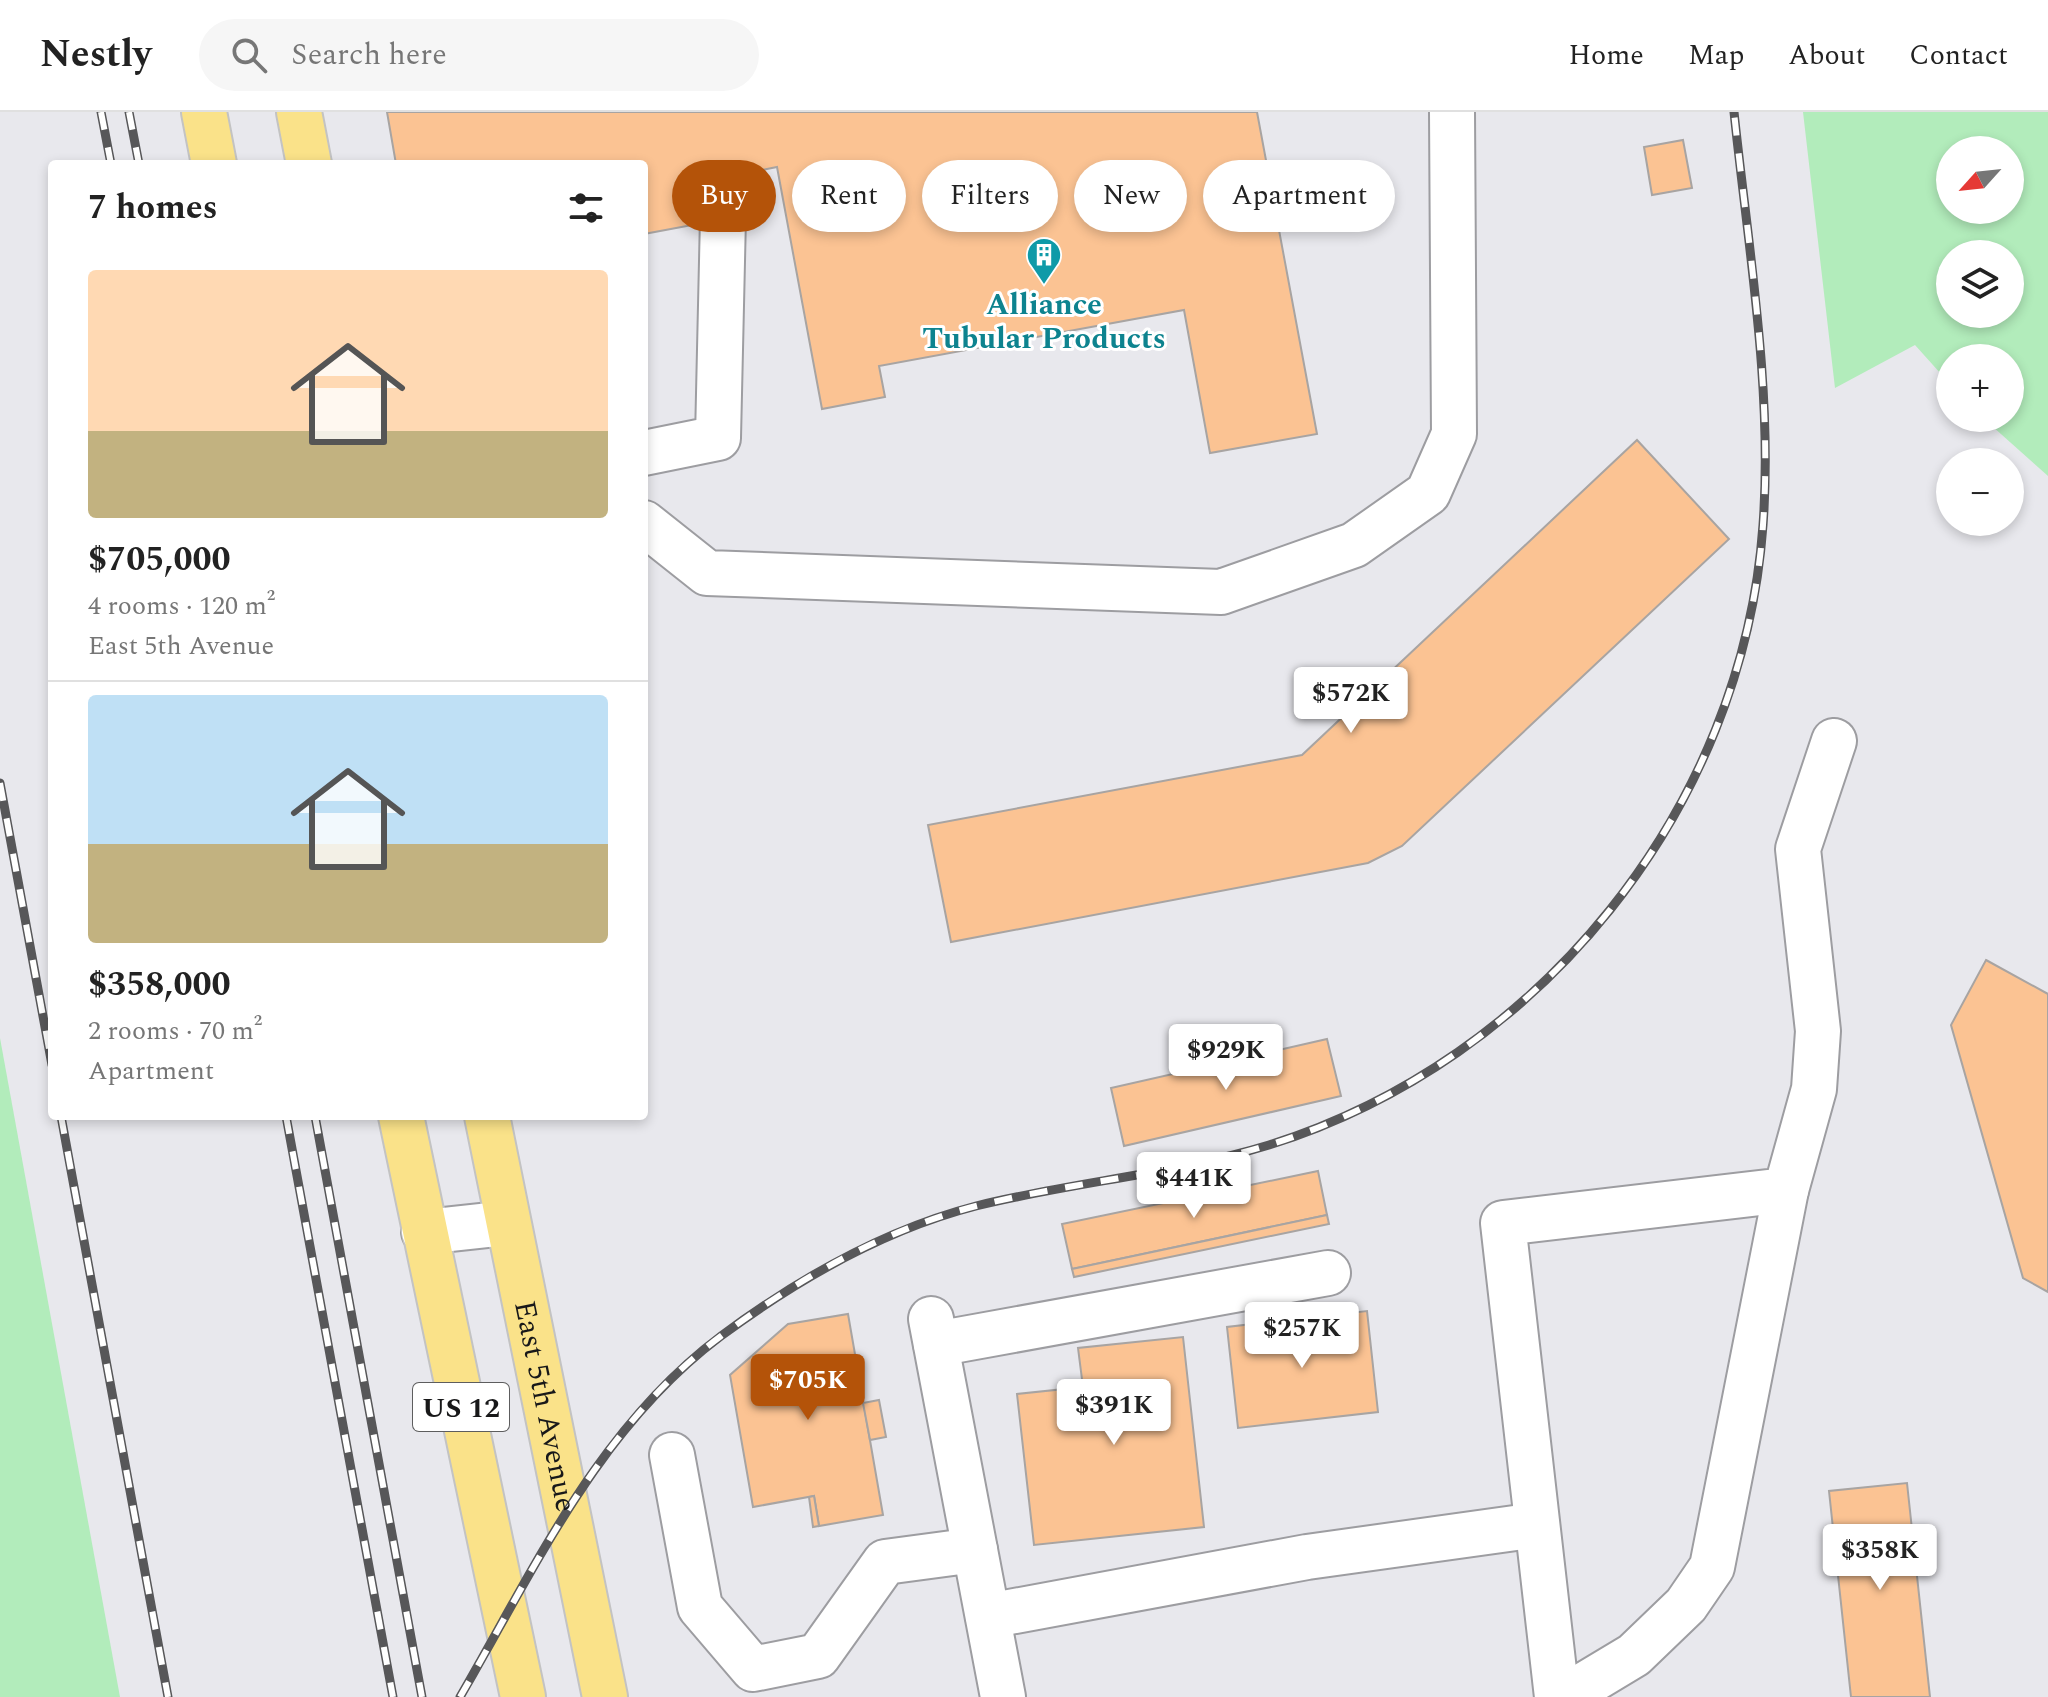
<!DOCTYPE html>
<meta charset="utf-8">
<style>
:root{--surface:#fff;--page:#f6f6f6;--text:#222;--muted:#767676;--line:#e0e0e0;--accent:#b45309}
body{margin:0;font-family:Spectral,serif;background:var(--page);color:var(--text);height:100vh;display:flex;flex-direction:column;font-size:30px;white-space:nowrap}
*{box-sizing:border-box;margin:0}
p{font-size:26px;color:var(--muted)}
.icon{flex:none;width:44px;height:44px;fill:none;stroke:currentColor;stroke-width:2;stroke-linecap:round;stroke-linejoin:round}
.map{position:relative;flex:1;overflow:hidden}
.details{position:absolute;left:48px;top:48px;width:600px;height:960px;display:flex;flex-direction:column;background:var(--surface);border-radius:8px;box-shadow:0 4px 12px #0003}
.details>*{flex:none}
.guide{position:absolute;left:672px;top:48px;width:760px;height:72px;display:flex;gap:16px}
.needle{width:52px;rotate:243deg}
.buttons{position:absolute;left:1936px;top:24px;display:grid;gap:16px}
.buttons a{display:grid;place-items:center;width:88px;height:88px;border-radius:50%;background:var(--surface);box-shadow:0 4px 12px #0003;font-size:40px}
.price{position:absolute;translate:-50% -68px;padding:0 18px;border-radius:8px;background:#fff;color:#222;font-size:26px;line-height:52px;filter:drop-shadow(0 2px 4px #0008)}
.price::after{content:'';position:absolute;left:50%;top:48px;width:24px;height:18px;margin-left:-12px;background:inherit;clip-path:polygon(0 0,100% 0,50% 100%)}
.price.current{background:var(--accent);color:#fff}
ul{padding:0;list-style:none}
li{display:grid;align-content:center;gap:16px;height:424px;padding:0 40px}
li+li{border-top:2px solid var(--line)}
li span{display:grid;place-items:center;height:248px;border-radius:8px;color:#555}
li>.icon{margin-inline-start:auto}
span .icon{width:144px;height:144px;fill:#fffc;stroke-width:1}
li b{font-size:34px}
h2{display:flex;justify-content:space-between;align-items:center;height:96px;padding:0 40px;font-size:34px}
.chip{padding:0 28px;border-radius:36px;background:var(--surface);box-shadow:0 4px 12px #0003;font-size:28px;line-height:72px}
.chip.current{background:var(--accent);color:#fff}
header{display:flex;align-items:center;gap:48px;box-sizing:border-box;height:112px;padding:0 40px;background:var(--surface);border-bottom:2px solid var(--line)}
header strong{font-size:38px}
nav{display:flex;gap:44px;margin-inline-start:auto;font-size:28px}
.search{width:560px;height:72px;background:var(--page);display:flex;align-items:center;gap:20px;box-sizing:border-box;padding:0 28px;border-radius:44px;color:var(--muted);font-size:30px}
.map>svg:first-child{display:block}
.green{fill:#b2ecbb;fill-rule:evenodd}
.building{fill:#fbc393;stroke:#a8a4a2;stroke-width:2}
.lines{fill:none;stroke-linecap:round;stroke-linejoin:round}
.minor-casing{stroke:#9d9da1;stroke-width:48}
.major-casing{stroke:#c3c3c3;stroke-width:48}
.minor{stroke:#fff;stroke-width:44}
.major{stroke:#fae289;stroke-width:44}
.rail-casing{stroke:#575759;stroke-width:9}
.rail{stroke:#fff;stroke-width:6;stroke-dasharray:18;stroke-linecap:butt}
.labels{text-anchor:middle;stroke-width:6;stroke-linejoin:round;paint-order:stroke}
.shield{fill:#fff;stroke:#5d5d5e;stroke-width:2}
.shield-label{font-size:28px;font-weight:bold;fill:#181819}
.culture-label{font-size:30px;font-weight:bold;fill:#0d838f;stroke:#fff}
.street-label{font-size:30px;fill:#181819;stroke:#fff}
</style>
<header>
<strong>Nestly</strong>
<div class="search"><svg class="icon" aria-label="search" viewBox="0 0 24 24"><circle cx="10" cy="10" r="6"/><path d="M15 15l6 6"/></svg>Search here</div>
<nav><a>Home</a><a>Map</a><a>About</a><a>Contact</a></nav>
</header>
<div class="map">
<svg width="2048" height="1585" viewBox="0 0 2048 1585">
<rect width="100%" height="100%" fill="#e8e8ed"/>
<g class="green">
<path d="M1803 0H2048V364L1983 306H2010V246H1950V272L1915 233 1835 276ZM1950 38H2010V98H1950ZM1950 142H2010V202H1950Z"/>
<polygon points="0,926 120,1585 0,1585"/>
</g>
<g class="building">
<polygon points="387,0 1257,0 1317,322 1210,341 1184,198 879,254 885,285 822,297 777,55 695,71 703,111 644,122 644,52 396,52"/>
<polygon points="1683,28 1692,76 1652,83 1644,35"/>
<polygon points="1637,328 1729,427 1402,734 1368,751 951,830 928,713 1302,643"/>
<polygon points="1986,848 2048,882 2048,1180 2023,1166 1951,913"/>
<polygon points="1327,927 1341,984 1124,1034 1111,976"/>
<polygon points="1318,1059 1327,1103 1072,1157 1062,1112"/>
<polygon points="1327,1103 1329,1112 1074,1165 1072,1157"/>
<polygon points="1367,1199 1378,1300 1238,1316 1227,1215"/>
<polygon points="848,1202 883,1403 819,1414 814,1384 753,1395 730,1263 788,1212"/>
<polygon points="1183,1225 1204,1415 1034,1433 1017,1282 1083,1275 1078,1236"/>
<polygon points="879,1288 886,1325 870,1328 863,1291"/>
<polygon points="1907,1371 1930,1585 1851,1585 1829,1379"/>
<polygon points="814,1384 819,1414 813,1415 809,1385"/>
</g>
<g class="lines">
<defs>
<g id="minor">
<polyline points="644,341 718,326 723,105"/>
<polyline points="644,411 707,461 1221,480 1354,433 1428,381 1454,322 1452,0"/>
<polyline points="424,1120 507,1111"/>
<polyline points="931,1207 1003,1585"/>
<polyline points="936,1232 1328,1161"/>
<polyline points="672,1343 700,1495 753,1557 818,1544 885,1450 975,1438"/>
<polyline points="988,1504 1307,1445 1537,1413"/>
<polyline points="1557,1585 1503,1111 1786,1078 1814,977 1818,919 1798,737 1834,629"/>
<polyline points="1564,1585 1634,1543 1686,1493 1712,1455 1786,1078"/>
</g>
<g id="major">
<polyline points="204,0 214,52"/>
<polyline points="299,0 309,52"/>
<polyline points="401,1004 523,1585"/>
<path id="s1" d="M487 1004 605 1585"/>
</g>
</defs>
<use href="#minor" class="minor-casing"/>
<use href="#major" class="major-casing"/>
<use href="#minor" class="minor"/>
<use href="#major" class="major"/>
<defs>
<g id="rail">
<polyline points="101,0 111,52"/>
<polyline points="129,0 139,52"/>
<polyline points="0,671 52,953"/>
<polyline points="61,1004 168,1585"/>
<polyline points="286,1004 393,1585"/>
<polyline points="315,1004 422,1585"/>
<path d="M460 1585C535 1456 598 1316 721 1224 798 1167 883 1118 976 1094 1073 1070 1174 1062 1269 1033 1540 948 1743 697 1763 413 1773 279 1748 134 1734 0"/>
</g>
</defs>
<use href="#rail" class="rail-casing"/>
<use href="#rail" class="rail"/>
</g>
<defs>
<symbol id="building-pin" viewBox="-11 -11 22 30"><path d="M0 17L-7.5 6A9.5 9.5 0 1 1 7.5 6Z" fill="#0f9aa8" stroke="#fff"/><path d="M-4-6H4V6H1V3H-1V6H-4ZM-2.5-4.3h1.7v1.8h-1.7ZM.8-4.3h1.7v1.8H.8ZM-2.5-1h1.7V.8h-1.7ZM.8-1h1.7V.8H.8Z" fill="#fff"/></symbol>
</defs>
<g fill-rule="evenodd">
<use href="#building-pin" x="1024" y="123" width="40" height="54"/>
</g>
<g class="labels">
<rect class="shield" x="413" y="1271" width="96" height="48" rx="6"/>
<g class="shield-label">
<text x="461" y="1305">US 12</text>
</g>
<g class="culture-label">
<text x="1044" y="202">Alliance<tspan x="1044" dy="34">Tubular Products</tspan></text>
</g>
<g class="street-label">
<text dy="10" stroke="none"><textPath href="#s1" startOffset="296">East 5th Avenue</textPath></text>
</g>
</g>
</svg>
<div class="buttons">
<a><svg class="needle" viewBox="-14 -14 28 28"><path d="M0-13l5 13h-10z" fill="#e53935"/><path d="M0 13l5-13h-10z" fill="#767676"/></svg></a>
<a><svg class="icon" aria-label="layers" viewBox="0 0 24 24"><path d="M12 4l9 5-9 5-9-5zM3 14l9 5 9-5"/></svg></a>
<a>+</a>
<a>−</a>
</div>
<b class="price" style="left:1351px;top:623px">$572K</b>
<b class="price" style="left:1226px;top:980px">$929K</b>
<b class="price" style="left:1194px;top:1108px">$441K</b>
<b class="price" style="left:1302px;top:1258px">$257K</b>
<b class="price current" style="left:808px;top:1310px">$705K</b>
<b class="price" style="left:1114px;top:1335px">$391K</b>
<b class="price" style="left:1880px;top:1480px">$358K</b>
<div class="guide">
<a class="chip current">Buy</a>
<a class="chip">Rent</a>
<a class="chip">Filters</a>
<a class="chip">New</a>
<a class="chip">Apartment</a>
</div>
<section class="details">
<h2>7 homes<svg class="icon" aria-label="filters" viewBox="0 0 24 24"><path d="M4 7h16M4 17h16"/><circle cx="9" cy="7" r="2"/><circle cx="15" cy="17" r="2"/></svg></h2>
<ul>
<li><span style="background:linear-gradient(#ffd9b3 65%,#c2b280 0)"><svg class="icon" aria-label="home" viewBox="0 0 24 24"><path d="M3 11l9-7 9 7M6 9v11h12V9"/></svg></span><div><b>$705,000</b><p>4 rooms · 120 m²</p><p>East 5th Avenue</p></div></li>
<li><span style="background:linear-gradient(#bfe0f5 60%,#c2b280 0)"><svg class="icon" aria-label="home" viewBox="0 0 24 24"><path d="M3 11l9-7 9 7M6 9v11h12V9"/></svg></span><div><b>$358,000</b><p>2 rooms · 70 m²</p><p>Apartment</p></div></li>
</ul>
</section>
</div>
